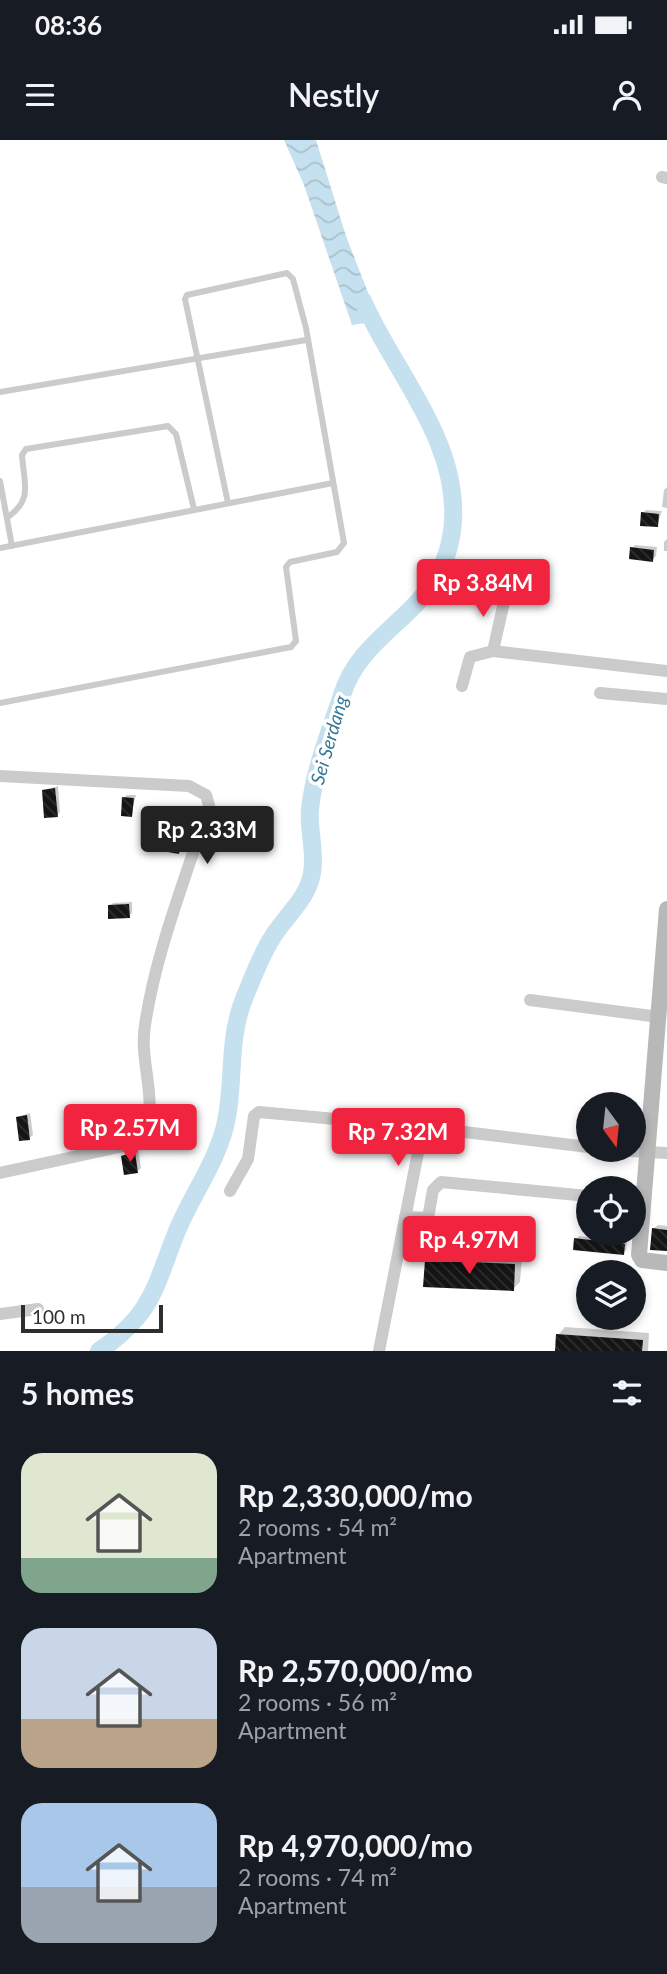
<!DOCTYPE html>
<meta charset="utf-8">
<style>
:root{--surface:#171b24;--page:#242831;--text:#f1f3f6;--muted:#9ea1a6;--accent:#f1243f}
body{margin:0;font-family:Lato,sans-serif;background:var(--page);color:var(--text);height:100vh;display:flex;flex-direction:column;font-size:26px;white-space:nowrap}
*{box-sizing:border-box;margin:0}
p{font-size:23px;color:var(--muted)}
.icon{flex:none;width:38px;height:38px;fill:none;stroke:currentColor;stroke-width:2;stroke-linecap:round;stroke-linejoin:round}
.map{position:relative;height:1211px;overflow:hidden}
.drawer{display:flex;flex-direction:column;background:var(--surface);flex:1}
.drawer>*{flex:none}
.needle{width:46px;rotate:165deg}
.controls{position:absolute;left:576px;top:952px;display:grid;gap:14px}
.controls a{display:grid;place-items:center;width:70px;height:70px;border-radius:50%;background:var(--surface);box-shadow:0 4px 10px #0003;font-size:35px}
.scale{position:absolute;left:21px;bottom:18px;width:142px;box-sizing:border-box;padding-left:7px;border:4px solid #2e2e2e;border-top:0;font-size:19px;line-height:24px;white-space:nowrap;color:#2e2e2e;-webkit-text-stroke:5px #fff;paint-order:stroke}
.price{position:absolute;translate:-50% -60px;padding:0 16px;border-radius:7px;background:var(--accent);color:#fff;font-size:23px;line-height:46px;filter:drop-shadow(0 2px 4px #0008)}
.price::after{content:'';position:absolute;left:50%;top:42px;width:21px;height:16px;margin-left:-10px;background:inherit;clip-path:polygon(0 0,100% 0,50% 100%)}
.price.on{background:#222;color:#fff}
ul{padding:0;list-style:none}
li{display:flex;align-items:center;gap:21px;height:175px;padding:0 21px}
li span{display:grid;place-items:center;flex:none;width:196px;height:140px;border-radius:21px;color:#555}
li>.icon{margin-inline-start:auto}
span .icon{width:84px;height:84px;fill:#fffc;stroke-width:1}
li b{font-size:30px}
h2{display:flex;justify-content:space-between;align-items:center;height:84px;padding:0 21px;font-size:30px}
.status{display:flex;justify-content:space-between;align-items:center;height:49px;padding:0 35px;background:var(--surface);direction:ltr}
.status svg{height:19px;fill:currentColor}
header{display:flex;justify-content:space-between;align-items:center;height:91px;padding:0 21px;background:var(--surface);font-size:32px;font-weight:600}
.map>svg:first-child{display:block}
.water{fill:url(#water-waves)}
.shadow{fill:#0003}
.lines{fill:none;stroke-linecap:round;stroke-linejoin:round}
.river{stroke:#c5e0ee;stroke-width:18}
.building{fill:url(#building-back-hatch)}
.lane{stroke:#cbcbcb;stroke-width:6}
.street{stroke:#cbcbcb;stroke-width:12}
.secondary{stroke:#b8b8b8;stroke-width:16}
.labels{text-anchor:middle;stroke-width:7;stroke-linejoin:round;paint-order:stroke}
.water-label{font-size:19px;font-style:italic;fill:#367696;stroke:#fff}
</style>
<div class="status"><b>08:36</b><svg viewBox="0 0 49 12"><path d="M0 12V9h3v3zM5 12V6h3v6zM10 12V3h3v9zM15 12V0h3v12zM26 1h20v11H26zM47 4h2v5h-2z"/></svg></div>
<header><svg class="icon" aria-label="menu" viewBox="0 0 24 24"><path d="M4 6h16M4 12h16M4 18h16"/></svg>Nestly<svg class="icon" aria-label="person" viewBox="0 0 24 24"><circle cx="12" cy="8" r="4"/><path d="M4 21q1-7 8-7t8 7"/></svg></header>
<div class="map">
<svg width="667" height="1211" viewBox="0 0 667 1211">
<defs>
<pattern id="water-waves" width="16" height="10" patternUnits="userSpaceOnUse" patternTransform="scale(1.75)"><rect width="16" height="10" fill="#c5e0ee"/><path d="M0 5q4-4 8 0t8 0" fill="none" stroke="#aac0cc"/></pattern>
<pattern id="building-back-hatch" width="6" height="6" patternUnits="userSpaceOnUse" patternTransform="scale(1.75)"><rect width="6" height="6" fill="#151515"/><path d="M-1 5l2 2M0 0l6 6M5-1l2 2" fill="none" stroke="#2f2f2f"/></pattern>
</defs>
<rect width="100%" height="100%" fill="#fff"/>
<polygon class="water" points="284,0 316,0 346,96 379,181 352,185 304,45"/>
<g class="shadow">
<polygon points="667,347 667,368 662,367 664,350"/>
<polygon points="646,370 662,371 657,385 643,373"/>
<polygon points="667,399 667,411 664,411 664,402"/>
<polygon points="635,405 657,407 656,416 652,420 632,408"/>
<polygon points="58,646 60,672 57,675 44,650"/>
<polygon points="127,655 136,655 131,675 124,658"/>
<polygon points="164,694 183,697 178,712 161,697"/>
<polygon points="132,762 132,773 129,776 110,766 113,763"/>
<polygon points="30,973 33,995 29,998 17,977"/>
<polygon points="138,1010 141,1028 138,1031 122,1016"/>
<polygon points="658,1085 667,1086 667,1110 653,1089"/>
<polygon points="579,1096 627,1102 626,1110 623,1113 576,1099"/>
<polygon points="434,1113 522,1117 520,1142 513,1149 426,1120"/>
<polygon points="565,1187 649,1193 648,1211 557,1211 558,1195"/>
</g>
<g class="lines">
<path class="river" d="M99 1211C154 1173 154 1148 177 1091 191 1057 214 1026 224 990 236 946 226 902 245 856 253 837 261 815 272 798 285 776 308 759 312 733 316 712 308 690 310 669 314 631 330 591 342 555 364 484 447 474 453 381 458 299 394 232 363 161"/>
</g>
<g class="building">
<polygon points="641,372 659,374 658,387 640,386"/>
<polygon points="630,407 654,410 653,422 629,419"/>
<polygon points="55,648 58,677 44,678 42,650"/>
<polygon points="122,657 134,658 132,677 121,676"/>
<polygon points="159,696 181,700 179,714 157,710"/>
<polygon points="129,764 130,778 108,779 108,765"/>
<polygon points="27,975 30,1000 19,1001 16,977"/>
<polygon points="135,1012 138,1033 124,1035 121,1016"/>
<polygon points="652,1088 667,1090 667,1111 650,1110"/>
<polygon points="574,1098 625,1104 624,1115 573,1110"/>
<polygon points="425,1120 515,1124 514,1151 423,1147"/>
<polygon points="556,1194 643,1200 642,1211 555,1211"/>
</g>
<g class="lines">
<g class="lane">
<polyline points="0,252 306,200"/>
<polyline points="0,341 12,406"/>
<path d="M8 377C33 359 24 344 22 315L26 309 168 286 176 294 194 369"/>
<polyline points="0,408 333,343"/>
<polyline points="0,563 291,507 296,501 286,427 290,422 337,412 344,403 306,188 293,139 287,133 187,155 185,159 228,363"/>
</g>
<g class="street">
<polyline points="662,37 667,38"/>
<polyline points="493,511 506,453"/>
<polyline points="462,546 470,517 493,511 667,531"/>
<polyline points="600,553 667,559"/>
<path d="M0 636 189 646 206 655 209 665C186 737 156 811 145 885 139 920 157 957 146 991L133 1004 0 1033"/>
<polyline points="530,860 659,877"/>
<polyline points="613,1010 667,1013"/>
<polyline points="230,1051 248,1019 254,976 259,972 423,987 588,1007"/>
<polyline points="405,1077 428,1078 433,1050 441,1042 588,1056"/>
<polyline points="0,1174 38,1169"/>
<polyline points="379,1211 423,987"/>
</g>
<polyline class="secondary" points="667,769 639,1115 642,1120 667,1123"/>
</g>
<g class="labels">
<g class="water-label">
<text transform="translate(329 600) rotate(-74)" y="7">Sei Serdang</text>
</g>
</g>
</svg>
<div class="controls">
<a><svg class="needle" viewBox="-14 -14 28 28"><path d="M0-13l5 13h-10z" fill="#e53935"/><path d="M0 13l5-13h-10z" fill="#9ea1a6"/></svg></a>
<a><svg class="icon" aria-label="locate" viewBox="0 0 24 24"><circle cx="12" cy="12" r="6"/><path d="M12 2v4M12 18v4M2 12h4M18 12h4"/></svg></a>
<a><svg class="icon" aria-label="layers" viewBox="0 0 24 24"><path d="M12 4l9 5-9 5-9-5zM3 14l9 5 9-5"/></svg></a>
</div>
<div class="scale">100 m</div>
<b class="price" style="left:483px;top:479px">Rp 3.84M</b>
<b class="price on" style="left:207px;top:726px">Rp 2.33M</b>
<b class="price" style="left:130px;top:1024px">Rp 2.57M</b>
<b class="price" style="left:398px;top:1028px">Rp 7.32M</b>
<b class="price" style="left:469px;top:1136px">Rp 4.97M</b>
</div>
<section class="drawer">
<h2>5 homes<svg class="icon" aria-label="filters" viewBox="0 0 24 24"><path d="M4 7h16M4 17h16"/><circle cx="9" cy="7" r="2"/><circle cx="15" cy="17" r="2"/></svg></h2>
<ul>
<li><span style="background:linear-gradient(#dfe7d0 75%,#7fa58c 0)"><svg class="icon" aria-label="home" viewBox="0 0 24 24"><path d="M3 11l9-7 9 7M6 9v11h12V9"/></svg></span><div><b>Rp 2,330,000/mo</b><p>2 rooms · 54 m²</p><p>Apartment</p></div></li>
<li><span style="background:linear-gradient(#c9d6e8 65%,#b9a48a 0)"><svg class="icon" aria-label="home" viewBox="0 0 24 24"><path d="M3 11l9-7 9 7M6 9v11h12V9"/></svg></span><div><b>Rp 2,570,000/mo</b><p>2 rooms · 56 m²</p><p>Apartment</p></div></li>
<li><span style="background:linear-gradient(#a9c7e8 60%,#9aa5b1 0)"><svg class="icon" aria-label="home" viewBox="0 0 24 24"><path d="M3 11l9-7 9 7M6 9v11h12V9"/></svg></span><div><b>Rp 4,970,000/mo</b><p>2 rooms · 74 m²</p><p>Apartment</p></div></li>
</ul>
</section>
